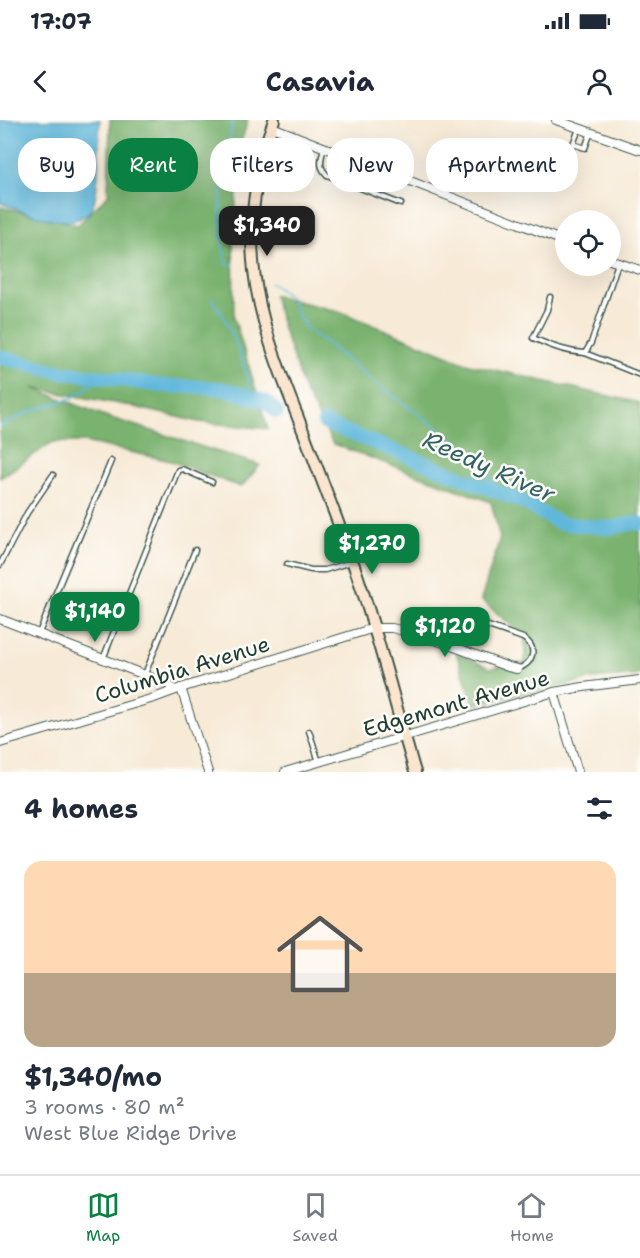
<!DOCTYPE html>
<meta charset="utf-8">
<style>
:root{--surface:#fff;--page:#f6f6f7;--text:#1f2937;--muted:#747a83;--line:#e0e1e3;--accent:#0b8043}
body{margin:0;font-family:"Shantell Sans",sans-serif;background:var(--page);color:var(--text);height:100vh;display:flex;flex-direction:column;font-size:22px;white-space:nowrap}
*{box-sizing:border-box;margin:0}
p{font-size:20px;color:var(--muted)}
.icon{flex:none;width:33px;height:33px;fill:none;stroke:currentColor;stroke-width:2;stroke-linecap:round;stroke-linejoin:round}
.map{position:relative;height:652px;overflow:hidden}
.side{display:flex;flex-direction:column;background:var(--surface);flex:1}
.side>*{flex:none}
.guide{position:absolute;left:18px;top:18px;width:604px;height:54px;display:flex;gap:12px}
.fabs{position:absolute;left:555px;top:90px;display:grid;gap:12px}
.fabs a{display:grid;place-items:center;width:66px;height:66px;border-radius:50%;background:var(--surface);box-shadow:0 6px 24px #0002;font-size:30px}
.price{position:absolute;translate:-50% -51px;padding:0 14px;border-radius:12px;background:var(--accent);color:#fff;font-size:20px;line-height:39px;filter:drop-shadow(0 2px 3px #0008)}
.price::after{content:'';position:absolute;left:50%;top:36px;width:18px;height:14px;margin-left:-9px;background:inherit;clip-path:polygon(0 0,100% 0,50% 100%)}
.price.current{background:#222;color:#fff}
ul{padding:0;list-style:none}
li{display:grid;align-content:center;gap:12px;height:318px;padding:0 24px}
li+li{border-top:2px solid var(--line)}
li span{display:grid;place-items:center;height:186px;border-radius:18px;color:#555}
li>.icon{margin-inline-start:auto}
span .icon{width:108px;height:108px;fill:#fffc;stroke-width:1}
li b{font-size:26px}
h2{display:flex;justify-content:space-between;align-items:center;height:72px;padding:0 24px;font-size:26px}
.chip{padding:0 21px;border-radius:24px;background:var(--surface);box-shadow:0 6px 24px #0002;font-size:21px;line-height:54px}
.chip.current{background:var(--accent);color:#fff}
.status{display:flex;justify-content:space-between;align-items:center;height:42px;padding:0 30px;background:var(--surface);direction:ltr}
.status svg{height:16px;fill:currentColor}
header{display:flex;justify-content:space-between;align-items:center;height:78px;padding:0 24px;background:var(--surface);font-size:27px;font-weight:700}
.tab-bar{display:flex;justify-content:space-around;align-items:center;height:84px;border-top:2px solid var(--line);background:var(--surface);font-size:16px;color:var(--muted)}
.tab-bar a{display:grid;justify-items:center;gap:3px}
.tab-bar .current{color:var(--accent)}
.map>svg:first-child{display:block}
.forest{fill:#7ab270;stroke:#4c7852;stroke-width:1.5}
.water{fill:#5fb7dc;stroke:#3f7a88;stroke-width:1.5}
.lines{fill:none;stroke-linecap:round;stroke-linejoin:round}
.stream{stroke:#5fb7dc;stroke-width:2}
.river{stroke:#5fb7dc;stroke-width:14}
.service-casing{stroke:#3f574c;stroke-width:7}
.minor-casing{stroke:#3f574c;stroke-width:10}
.secondary-casing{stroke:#3f574c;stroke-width:14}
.service{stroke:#fff;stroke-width:4}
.minor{stroke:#fff;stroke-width:8}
.secondary{stroke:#fce5cf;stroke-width:10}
.labels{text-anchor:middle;stroke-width:5;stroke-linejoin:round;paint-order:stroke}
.street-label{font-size:22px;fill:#1f3d34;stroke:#fdfcf7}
.water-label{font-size:24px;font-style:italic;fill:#326266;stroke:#fdfcf7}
</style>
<div class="status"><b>17:07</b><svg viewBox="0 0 49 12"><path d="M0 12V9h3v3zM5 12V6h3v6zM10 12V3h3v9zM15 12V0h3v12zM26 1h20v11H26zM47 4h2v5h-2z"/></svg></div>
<header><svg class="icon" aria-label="back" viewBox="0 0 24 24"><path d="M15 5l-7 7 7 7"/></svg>Casavia<svg class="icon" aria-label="person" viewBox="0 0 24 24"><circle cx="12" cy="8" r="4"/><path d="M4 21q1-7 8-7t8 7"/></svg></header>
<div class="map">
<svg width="640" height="652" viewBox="0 0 640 652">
<rect width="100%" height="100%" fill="#fdfcf7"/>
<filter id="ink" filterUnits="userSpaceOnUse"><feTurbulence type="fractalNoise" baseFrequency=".0167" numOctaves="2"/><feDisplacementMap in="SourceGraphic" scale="12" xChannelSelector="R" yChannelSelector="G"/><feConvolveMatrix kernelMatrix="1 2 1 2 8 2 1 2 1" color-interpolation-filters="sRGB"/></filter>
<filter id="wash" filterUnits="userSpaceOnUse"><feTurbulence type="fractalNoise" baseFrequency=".008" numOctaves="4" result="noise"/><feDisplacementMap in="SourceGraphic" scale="24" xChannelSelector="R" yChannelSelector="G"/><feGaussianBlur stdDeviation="1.35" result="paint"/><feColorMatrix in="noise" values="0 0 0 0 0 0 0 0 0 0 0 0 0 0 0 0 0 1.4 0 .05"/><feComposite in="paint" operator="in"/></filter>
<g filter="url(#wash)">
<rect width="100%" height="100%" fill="#f7ead7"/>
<g class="forest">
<polygon points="110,0 248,0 242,19 233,118 234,198 268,309 199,302 130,286 33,268 108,297 260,345 241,367 171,341 85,322 53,322 0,358 0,87 78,105 108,75"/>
<polygon points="273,175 341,192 469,244 640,283 640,555 592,559 474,585 456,533 490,548 525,543 525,517 481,480 500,418 491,382 333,324 305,272 284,212"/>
</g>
<path class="water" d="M0 0H100C98 19 101 80 89 92 78 103 63 102 49 99 33 96 16 88 0 83Z"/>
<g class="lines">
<g class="stream">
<path d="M233 145 227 144C213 100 226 44 233 0"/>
<polyline points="271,163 290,177 298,196 308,211 323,220 374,262 454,320 504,374"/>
<path d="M212 179C231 205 247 245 251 277"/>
<polyline points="0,307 31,291 72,278 103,257"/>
</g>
<g class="river">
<polyline points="0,237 61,252 103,257 162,266 204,267 224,269 267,282 277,292"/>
<polyline points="324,303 523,382 559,403 610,408 635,403 640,404"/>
</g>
</g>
</g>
<g filter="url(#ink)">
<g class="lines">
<defs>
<g id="service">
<polyline points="579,9 573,24 585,28 591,12"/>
<path d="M324 27C321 40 318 46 327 55L401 84"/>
<path d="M550 177 547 190 533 218C551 226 566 232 585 233L591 223 618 143"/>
<polyline points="585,233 640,255"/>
<polyline points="287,444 311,450 325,450 351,442"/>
<polyline points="0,445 27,393 53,355"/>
<polyline points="39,513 111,341"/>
<path d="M441 522 454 500 462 497 523 518C539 528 533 544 517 549"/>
<polyline points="103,539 178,350 182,349 212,362"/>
<polyline points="145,554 195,430"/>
<polyline points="309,611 319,642"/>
</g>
<g id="minor">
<polyline points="556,0 640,30"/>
<polyline points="272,7 566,122"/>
<polyline points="610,140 640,150"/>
<polyline points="0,499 168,564 174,570"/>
<polyline points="181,568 208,652"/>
<polyline points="554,572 578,652"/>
<polyline points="0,623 154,578 181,568 374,508 392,508 404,511 441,522 508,547 517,549"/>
<polyline points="285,652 554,572 583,567 640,560"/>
</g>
<path id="secondary" d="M274 0C256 49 248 99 254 151 260 204 281 254 300 303 318 350 336 396 353 443 378 512 394 582 415 652"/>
</defs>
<use href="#service" class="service-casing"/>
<use href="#minor" class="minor-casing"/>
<use href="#secondary" class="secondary-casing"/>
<use href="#service" class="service"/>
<use href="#minor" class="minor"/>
<use href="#secondary" class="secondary"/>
</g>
</g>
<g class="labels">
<g class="street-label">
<text transform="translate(182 549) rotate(-17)" y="8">Columbia Avenue</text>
<text transform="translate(456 583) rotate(-16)" y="8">Edgemont Avenue</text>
</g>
<g class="water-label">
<text transform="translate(489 347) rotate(24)" y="8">Reedy River</text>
</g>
</g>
</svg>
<div class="fabs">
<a><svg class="icon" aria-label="locate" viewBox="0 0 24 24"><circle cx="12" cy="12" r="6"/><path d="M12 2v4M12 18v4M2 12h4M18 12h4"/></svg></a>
</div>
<b class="price current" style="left:267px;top:137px">$1,340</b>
<b class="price" style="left:372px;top:455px">$1,270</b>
<b class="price" style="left:95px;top:523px">$1,140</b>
<b class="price" style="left:445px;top:538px">$1,120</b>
<div class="guide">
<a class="chip">Buy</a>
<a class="chip current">Rent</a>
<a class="chip">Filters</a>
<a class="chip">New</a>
<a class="chip">Apartment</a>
</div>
</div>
<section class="side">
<h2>4 homes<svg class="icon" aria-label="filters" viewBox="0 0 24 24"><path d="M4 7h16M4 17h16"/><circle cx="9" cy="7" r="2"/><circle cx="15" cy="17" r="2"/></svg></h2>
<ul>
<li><span style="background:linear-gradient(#ffd9b3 60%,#b9a48a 0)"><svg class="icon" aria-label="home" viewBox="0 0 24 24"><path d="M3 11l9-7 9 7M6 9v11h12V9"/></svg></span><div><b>$1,340/mo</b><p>3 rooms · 80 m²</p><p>West Blue Ridge Drive</p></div></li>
</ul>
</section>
<nav class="tab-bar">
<a class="current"><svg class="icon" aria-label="map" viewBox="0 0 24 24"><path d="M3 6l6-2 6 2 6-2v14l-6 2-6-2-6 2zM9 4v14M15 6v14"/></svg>Map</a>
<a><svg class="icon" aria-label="saved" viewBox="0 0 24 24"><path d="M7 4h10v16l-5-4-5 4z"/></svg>Saved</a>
<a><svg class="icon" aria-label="home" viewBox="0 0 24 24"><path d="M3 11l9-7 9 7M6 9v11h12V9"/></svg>Home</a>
</nav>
